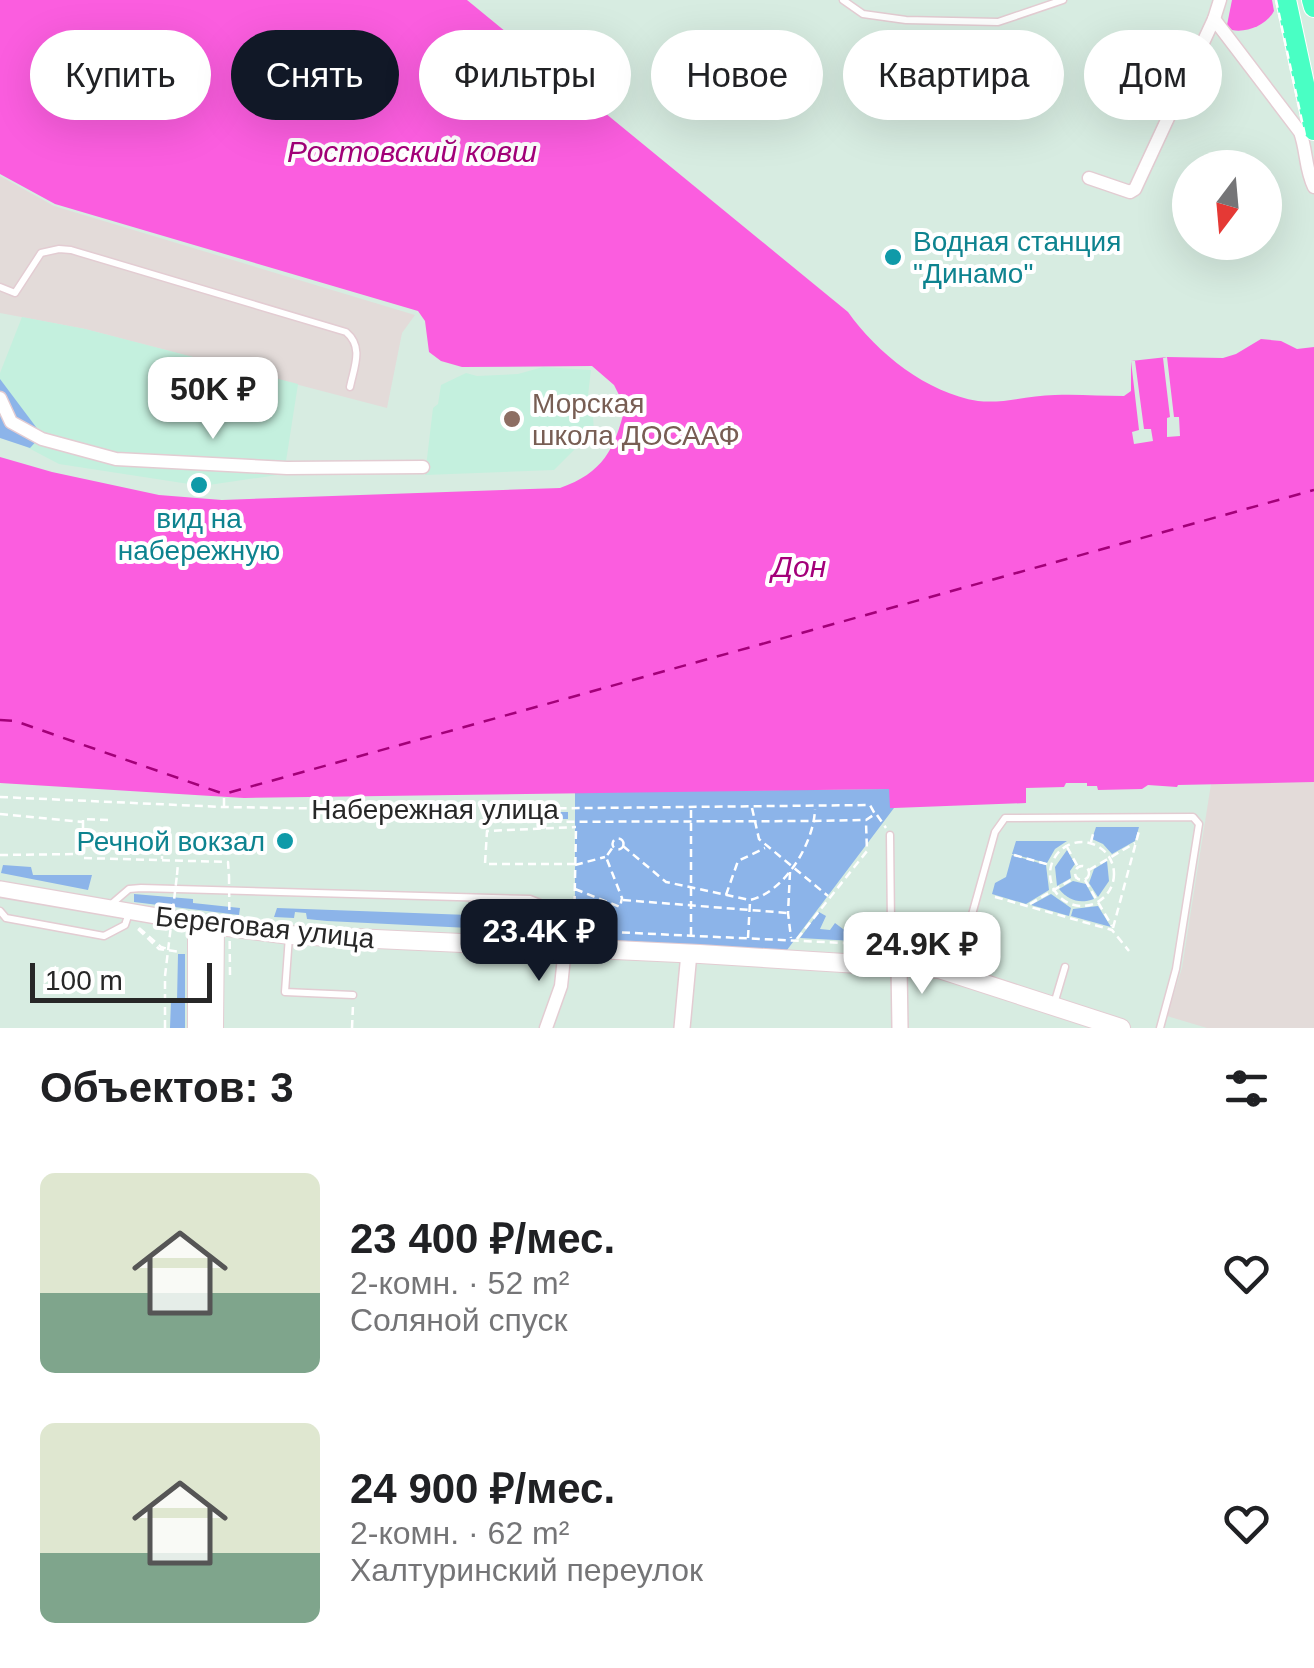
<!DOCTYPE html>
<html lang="ru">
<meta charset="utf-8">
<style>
:root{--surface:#fff;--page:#f6f6f6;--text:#202124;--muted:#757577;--accent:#111827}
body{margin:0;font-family:Arial,sans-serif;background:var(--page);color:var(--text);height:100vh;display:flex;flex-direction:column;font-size:38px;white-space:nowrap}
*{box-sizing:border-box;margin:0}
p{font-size:32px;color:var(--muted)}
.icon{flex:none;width:55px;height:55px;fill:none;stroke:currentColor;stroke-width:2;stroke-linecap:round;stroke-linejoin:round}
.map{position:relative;height:1028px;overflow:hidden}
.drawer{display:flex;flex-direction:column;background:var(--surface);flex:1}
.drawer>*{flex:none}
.banner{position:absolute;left:30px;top:30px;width:1255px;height:90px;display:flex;gap:20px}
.needle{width:65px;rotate:196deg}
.fabs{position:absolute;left:1172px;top:150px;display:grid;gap:20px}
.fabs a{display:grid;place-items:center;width:110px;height:110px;border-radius:50%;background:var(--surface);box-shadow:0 10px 40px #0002;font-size:50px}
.scale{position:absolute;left:30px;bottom:25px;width:182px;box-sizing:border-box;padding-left:10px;border:5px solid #272727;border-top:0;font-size:28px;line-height:35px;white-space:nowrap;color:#272727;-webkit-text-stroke:8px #fff;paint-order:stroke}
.price{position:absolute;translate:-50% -85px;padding:0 22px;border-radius:20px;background:#fff;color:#222;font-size:32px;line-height:65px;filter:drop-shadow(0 2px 5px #0008)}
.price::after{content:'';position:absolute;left:50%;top:60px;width:30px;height:22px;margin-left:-15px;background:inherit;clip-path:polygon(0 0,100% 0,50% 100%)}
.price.active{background:var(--accent);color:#fff}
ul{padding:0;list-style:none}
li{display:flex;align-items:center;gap:30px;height:250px;padding:0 40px}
li span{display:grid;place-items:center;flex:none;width:280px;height:200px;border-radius:15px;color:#555}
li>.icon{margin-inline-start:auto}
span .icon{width:120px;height:120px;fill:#fffc;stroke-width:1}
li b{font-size:42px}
h2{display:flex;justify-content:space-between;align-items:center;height:120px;padding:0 40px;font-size:42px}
.chip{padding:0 35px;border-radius:45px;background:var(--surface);box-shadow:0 10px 40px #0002;font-size:35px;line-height:90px}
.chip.active{background:var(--accent);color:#fff}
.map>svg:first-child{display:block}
.industrial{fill:#e3dbd9}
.education{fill:#c4f0de}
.green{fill:#8cb4e9}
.water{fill:#fb5ddf}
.pier{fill:#d7ece1}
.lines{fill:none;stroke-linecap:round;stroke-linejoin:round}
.ferry{stroke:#a30079;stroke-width:2.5;stroke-dasharray:12 10;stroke-linecap:butt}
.service-casing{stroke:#e3ccd2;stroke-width:9}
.minor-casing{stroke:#e3ccd2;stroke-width:15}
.tertiary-casing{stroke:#e3ccd2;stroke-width:18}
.secondary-casing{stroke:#e3ccd2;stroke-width:20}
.primary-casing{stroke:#fff;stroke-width:22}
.path{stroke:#fff;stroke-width:2.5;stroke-dasharray:8 5;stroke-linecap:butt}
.service{stroke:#fff;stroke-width:6}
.minor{stroke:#fff;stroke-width:12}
.tertiary{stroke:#fff;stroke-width:15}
.secondary{stroke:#fff;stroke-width:18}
.primary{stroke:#49ffc4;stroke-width:20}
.path-bridge{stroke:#fff;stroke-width:2.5;stroke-dasharray:8 5;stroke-linecap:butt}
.culture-dot{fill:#0f9aa8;stroke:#fff;stroke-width:4}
.education-dot{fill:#8d6e63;stroke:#fff;stroke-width:4}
.labels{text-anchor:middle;stroke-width:8;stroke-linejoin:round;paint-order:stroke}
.culture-label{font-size:28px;fill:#0d838f;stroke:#fff;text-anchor:start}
.education-label{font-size:28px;fill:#785e54;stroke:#fff;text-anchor:start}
.street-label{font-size:28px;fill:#272727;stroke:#fff}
.water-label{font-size:30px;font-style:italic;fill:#a30079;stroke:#fff}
</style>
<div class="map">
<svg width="1314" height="1028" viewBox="0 0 1314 1028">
<rect width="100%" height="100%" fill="#d7ece1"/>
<g class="industrial">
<polygon points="0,176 54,206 415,315 402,333 387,408 85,329 0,313"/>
<polygon points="1314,782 1314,1028 1207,1028 1167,1016 1182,968 1211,784"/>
</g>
<g class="education">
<polygon points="22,317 85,329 298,384 284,474 202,486 59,464 0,433 0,373"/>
<polygon points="543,367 591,370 587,404 592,405 594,430 554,470 425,475 433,408 438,404 441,385 466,373 477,376 518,374"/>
</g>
<g class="green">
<polygon points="0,379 42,435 30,448 0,438"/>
<polygon points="890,789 890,807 894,808 787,950 575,938 575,792"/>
<rect x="501" y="812" width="67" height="7"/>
<polygon points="1096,827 1139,827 1135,841 1112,854 1103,844 1092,839"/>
<polygon points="1016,841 1067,841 1055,849 1047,863 1012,854"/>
<polygon points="1067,850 1075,864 1070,871 1071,878 1057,886 1055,867"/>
<polygon points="1012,855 1046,865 1049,890 1026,904 992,894 995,883 1006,877"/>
<polygon points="1107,861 1109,881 1098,897 1089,883 1094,869"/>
<polygon points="3,865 31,867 33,875 92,875 88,890 1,873"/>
<path d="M1073 881 1086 884 1094 899C1080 904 1069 901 1059 889Z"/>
<polygon points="134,894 193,899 193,903 240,908 239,915 134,902"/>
<polygon points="1051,894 1071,908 1069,916 1031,905"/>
<polygon points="1098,906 1111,927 1071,916 1073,909"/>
<polygon points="277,908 553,918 557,931 551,932 327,921 307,919 306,913 295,912 294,918 274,917"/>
<polygon points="819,912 826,916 820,929 830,930 835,923 847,932 889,936 890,943 800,938"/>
<polygon points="178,954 185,954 185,1028 170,1028 171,1001 177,1001"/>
</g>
<g class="water">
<path d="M0 0H467L848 312C877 353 927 393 978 401 1004 404 1029 395 1055 395 1078 394 1101 396 1124 396L1131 391V361L1167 357 1223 358 1236 354 1261 339 1281 341 1297 349 1314 347V782L1178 785 1177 787 1148 785 1142 789 1098 790 1097 786H1087V783H1066L1064 787 1026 788V803L894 808H890L889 789 244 798 0 783V457L52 472 159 495 222 500 560 488C603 473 615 449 625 407L614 385 592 366 462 367 441 361 429 352 425 321 418 311 55 204 0 174Z"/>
<path d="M1232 0H1272L1274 11C1267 25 1247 33 1232 30L1227 25Z"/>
</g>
<g class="pier">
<polygon points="1167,357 1174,417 1179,417 1180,436 1167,437 1167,418 1170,417 1163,358"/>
<polygon points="1131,361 1135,361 1144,429 1151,429 1153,441 1134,444 1132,432 1139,430"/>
</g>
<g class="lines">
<polyline class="ferry" points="0,720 15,721 224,794 1314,490"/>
<defs>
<g id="service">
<polyline points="843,0 863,14 906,20 998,22 1063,0"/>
<path d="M0 287 15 293 41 253 59 249 71 250 346 332C364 347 354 367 350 387"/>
<polyline points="890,835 891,926 898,935 899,964"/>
<polyline points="108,907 129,889 141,888 530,899 555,909 561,921 564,943"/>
<polyline points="0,911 6,918 104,936 125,925 129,913"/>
<polyline points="289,936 285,992 353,995"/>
<polyline points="956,972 995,832 1005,818 1193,817 1199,824 1176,969 1160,1028"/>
<polyline points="1054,1004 1065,967"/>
</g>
<g id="minor">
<path d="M1214 19 1300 132C1307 151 1305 169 1314 187"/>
<polyline points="1089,178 1130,192 1135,189 1214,19 1220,0"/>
<polyline points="0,398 11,422 42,439 116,459 287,468 423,467"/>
<polyline points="546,1028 561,986 565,948"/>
</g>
<g id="tertiary">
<polyline points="0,889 197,923"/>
<polyline points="899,965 900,1028"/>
<polyline points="682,1028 689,953"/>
</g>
<g id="secondary">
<polyline points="197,1028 197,923 290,935 700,954 939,969 1121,1028"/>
<polyline points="214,1028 215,925"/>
</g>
<g id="primary">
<polyline points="1286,0 1314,130"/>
<polyline points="1312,0 1314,7"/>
</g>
</defs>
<use href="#service" class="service-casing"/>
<use href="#minor" class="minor-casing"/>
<use href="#tertiary" class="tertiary-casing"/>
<use href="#secondary" class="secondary-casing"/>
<use href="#primary" class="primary-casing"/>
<g class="path">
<polyline points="0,797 223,807 478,811 495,809 870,805 875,814 866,820 815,821 495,822 495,809"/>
<polyline points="224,806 224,794"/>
<polyline points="752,808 759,839 828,896"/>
<polyline points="691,810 691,936"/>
<polyline points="0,814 83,822"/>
<polyline points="877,815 886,828"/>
<polyline points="108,820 83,819 83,858 228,862 229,876"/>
<circle cx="618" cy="844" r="5.5"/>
<polyline points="84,840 109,840"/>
<polyline points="140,840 162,839 162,859"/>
<polyline points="1091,842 1094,830"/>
<circle cx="1082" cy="874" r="32"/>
<path d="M623 846 666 882 750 900C785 892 814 843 815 809"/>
<polyline points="1067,847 1078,867"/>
<polyline points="0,855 83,854"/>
<polyline points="1014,855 1050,865"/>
<polyline points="575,864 485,864 487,831 576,827"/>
<polyline points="575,865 605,857"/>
<circle cx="1082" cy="873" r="7"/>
<polyline points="1089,870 1135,843"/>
<polyline points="790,872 788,913 791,938"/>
<polyline points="177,875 178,863"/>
<polyline points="1085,880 1112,926"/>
<polyline points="575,889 620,907 622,898 606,857 613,847"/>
<polyline points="726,895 738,861 765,848"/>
<polyline points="995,897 1112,930 1129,951"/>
<polyline points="623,900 788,913"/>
<polyline points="1030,904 1076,877"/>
<polyline points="139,928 161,947 168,949"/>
<polyline points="1113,928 1139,831"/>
<polyline points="138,929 159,949 181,952"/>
<polyline points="570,930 887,945"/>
<polyline points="574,930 576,829"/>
<polyline points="748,938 750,902"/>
<polyline points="797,939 867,851 866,822"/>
<polyline points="165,1028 165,976"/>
<polyline points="352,1028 353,1005"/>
</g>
<use href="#service" class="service"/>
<use href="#minor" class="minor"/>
<use href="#tertiary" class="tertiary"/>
<use href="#secondary" class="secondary"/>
<use href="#primary" class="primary"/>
<g class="path-bridge">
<polyline points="1276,0 1309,154"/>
<polyline points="229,876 230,975"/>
<polyline points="165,976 177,875"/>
</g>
</g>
<g class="culture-dot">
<circle cx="893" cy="257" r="10"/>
<circle cx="199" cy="485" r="10"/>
<circle cx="285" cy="841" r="10"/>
</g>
<circle class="education-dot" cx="512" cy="419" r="10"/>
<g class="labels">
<g class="culture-label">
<text x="913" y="251">Водная станция<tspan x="913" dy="32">"Динамо"</tspan></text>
<text x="199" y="528" text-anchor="middle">вид на<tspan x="199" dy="32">набережную</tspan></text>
<text x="265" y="851" text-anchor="end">Речной вокзал</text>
</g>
<g class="education-label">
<text x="532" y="413">Морская<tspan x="532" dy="32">школа ДОСААФ</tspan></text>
</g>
<g class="street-label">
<text x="435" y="819">Набережная улица</text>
<text transform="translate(265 927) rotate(6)" y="10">Береговая улица</text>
</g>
<g class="water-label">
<text x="412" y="162">Ростовский ковш</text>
<text x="799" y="577">Дон</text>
</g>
</g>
</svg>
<div class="fabs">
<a><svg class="needle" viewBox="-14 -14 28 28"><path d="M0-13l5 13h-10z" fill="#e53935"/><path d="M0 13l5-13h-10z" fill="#757577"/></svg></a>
</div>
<div class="scale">100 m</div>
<b class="price" style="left:213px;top:442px">50K ₽</b>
<b class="price active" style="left:539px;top:984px">23.4K ₽</b>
<b class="price" style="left:922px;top:997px">24.9K ₽</b>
<div class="banner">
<a class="chip">Купить</a>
<a class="chip active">Снять</a>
<a class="chip">Фильтры</a>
<a class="chip">Новое</a>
<a class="chip">Квартира</a>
<a class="chip">Дом</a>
</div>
</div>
<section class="drawer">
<h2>Объектов: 3<svg class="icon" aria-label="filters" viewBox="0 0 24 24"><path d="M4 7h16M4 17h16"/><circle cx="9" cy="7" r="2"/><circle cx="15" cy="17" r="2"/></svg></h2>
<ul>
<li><span style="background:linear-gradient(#dfe7d0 60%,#7fa58c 0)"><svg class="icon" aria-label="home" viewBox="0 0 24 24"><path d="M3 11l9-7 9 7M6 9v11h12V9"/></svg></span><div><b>23 400 ₽/мес.</b><p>2-комн. · 52 m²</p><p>Соляной спуск</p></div><svg class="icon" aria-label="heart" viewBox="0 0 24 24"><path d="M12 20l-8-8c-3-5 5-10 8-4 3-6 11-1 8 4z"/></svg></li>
<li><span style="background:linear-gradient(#dfe7d0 65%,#7fa58c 0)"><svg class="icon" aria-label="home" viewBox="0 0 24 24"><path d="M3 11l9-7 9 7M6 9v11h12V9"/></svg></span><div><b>24 900 ₽/мес.</b><p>2-комн. · 62 m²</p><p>Халтуринский переулок</p></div><svg class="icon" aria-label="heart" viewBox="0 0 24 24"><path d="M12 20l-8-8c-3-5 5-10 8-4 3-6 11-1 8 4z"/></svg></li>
</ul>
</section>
